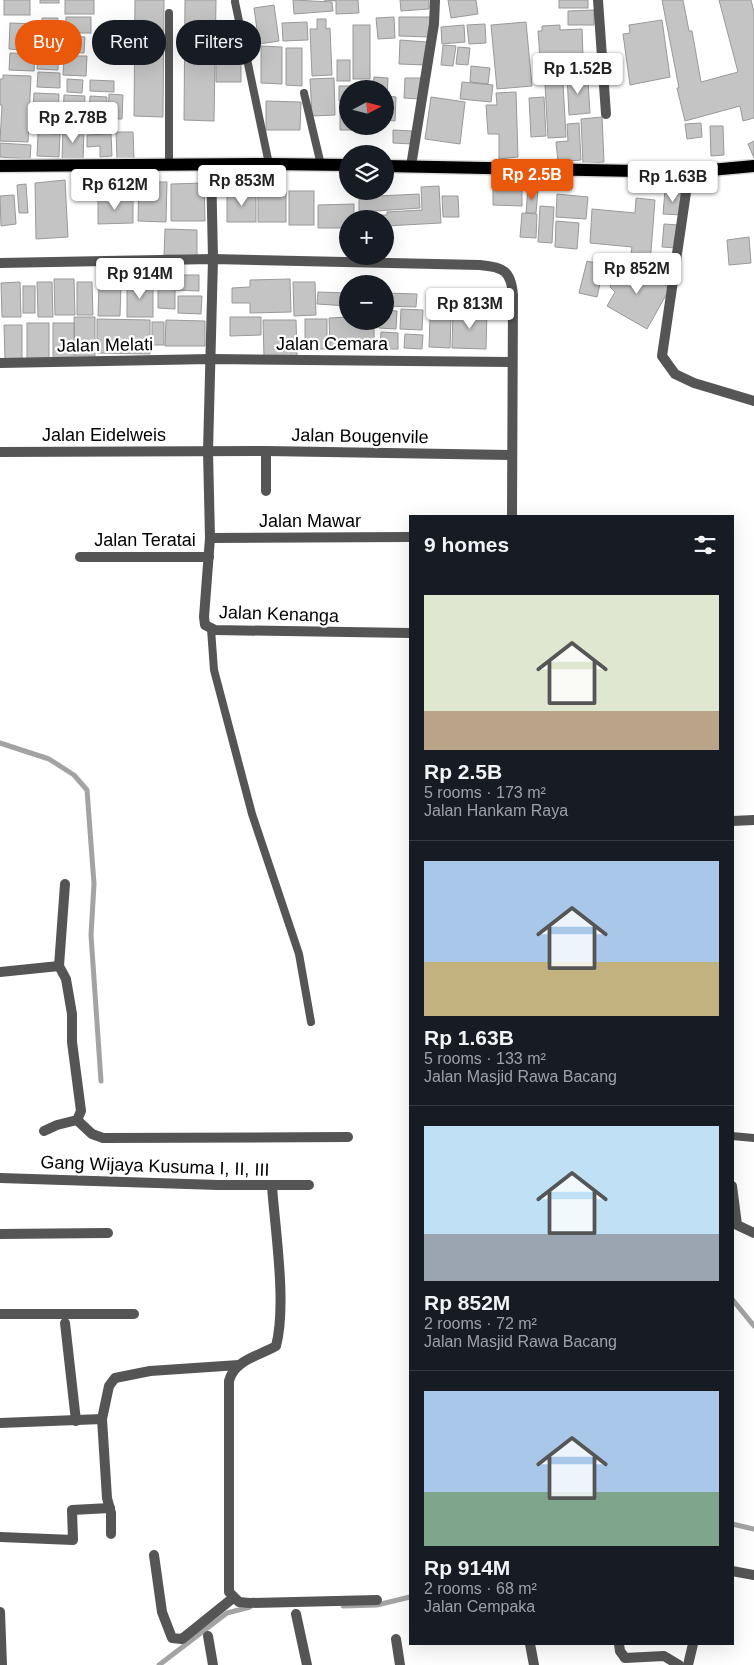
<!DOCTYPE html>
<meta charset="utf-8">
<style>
:root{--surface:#171b24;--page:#242831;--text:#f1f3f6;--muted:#9ea1a6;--line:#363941;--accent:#ea580c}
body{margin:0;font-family:Helvetica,sans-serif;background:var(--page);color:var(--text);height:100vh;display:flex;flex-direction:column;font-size:19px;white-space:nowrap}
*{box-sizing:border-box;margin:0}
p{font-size:16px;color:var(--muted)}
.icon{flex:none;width:28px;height:28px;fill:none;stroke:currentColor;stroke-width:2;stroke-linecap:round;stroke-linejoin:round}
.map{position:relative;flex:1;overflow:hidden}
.details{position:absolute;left:409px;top:515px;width:325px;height:1130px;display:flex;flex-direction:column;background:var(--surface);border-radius:0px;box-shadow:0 5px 20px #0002}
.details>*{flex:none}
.hud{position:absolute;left:15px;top:20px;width:319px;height:45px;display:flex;gap:10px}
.needle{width:32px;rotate:83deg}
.controls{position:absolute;left:339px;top:80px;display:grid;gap:10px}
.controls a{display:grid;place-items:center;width:55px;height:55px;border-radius:50%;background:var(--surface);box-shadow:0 5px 20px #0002;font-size:25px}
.price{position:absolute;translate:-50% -42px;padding:0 11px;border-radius:5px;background:#fff;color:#222;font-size:16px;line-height:32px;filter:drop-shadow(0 1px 2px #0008)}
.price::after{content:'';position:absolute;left:50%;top:30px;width:15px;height:11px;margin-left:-8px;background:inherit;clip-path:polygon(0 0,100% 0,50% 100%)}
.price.on{background:var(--accent);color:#fff}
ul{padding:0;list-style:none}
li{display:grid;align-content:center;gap:10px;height:265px;padding:0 15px}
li+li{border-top:1px solid var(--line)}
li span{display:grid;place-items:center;height:155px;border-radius:0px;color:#555}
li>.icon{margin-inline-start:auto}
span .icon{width:90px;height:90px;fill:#fffc;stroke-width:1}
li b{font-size:21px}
h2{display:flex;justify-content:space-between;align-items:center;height:60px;padding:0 15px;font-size:21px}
.tag{padding:0 18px;border-radius:22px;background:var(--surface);box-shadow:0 5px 20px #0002;font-size:18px;line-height:45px}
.tag.on{background:var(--accent);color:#fff}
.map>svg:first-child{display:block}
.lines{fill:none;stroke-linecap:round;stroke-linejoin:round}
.stream{stroke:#a3a3a3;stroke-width:5}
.building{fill:#c4c4c4;stroke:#999}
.primary-casing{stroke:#dbdbdb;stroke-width:15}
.lane{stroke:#555;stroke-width:8}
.street{stroke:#555;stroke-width:10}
.primary{stroke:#000;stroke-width:12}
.labels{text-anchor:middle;stroke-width:4.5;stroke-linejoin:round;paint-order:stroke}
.street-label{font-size:18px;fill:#000;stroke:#fff}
</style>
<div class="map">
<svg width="754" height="1665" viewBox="0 0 754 1665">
<rect width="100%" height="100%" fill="#fff"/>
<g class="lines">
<g class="stream">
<polyline points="0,743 49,759 74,775 87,790 94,884 91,935 101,1081"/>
<polyline points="732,1299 754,1326"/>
<polyline points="732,1524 754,1529"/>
<polyline points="343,1606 377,1605 410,1597"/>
<polyline points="159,1665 227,1613 250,1607"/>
</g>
</g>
<g class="building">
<rect x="4" y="0" width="26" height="15"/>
<rect x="40" y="0" width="19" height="3"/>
<rect x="65" y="0" width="29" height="14"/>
<polygon points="135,0 164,0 163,117 134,116"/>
<polygon points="185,0 216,0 214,121 184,120"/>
<polygon points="293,0 332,2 333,11 294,14"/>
<polygon points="324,0 358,0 359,13 336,14 336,1"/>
<polygon points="400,0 429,0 429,9 401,11"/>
<polygon points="448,0 476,0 478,14 451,18"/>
<rect x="559" y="0" width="29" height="8"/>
<polygon points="662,0 683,0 689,31 692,31 701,82 738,72 719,0 751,0 754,12 754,118 743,121 740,106 685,121 677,88 679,88"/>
<polygon points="274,5 279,41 259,44 254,8"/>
<polygon points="594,10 594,25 568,25 568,11"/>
<rect x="66" y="17" width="25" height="16"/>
<polygon points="394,17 395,38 378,39 376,18"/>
<polygon points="399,17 430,17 430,37 399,36"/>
<polygon points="42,18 58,18 57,38 41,37"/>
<polygon points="317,19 326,19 326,29 330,28 332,75 312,76 310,29 317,29"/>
<polygon points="662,20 670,77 630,85 623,34 630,33 629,25"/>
<polygon points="307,22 308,40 283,41 282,23"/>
<polygon points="526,22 532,86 497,89 491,25"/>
<polygon points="10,23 37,24 36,51 9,49"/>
<polygon points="485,24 486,43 469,44 467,25"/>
<rect x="353" y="25" width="17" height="54"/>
<polygon points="464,25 465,42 442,44 441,27"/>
<polygon points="560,25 560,30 582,29 583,56 540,58 538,31 542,31 542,26"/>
<polygon points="216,35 241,36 241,82 216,82"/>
<polygon points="66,36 85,37 84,53 65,52"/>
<polygon points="39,40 59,40 58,70 37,69"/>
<polygon points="400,40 427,42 426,65 399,64"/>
<polygon points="443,45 456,46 453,66 441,65"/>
<polygon points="261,46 282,47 282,84 261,83"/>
<polygon points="458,47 470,48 468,65 456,64"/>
<polygon points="286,48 302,48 302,86 286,85"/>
<polygon points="10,53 35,54 34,71 9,70"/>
<polygon points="64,56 87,56 86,76 63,75"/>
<polygon points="584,59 585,72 573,72 572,60"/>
<rect x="337" y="60" width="13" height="21"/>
<polygon points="555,65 555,79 540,80 539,66"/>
<polygon points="471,66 490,68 488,84 470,82"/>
<polygon points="38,72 60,73 60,88 37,87"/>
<polygon points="585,74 586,81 588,81 590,113 569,115 567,75"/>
<polygon points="3,75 31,76 28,142 0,141 2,105 0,105 0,79 3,79"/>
<polygon points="374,77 388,78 387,96 396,97 395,121 385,120 385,89 373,89"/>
<polygon points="334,78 335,115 312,116 310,79"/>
<polygon points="405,78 421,78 420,99 404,98"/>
<polygon points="67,79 83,80 82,93 67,92"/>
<polygon points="90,80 114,81 114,92 90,91"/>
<polygon points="462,82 493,85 491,102 460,99"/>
<polygon points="563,83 566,137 548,138 545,84"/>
<polygon points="339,86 364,86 364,89 348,89 348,101 339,101"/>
<polygon points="516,92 518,157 499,159 499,134 488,134 486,105 497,105 496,93"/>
<polygon points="34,93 59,94 58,116 33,115"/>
<polygon points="109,94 123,95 122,119 108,119"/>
<polygon points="64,95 85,96 84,121 63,120"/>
<polygon points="90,96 107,97 106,116 89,116"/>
<polygon points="431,97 465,102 460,144 425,139"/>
<polygon points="544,97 546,136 531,137 529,98"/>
<polygon points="266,101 301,102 300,130 266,130"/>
<polygon points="340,106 348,106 348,126 361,126 361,130 340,130"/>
<polygon points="602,117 604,162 583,164 581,119"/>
<polygon points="579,123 581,160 558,162 556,142 568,141 567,124"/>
<polygon points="701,123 702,137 687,139 685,124"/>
<polygon points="710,126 723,126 724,155 711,156"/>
<polygon points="63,127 84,128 83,161 62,161"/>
<polygon points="393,130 412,131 412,144 393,143"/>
<polygon points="116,132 133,132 134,158 117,159"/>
<polygon points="38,133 60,134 59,157 37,156"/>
<polygon points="111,134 112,156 100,157 100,146 87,147 87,135"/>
<polygon points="754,141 754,158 748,144"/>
<polygon points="0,143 31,145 30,159 0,157"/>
<polygon points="65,180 68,237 36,239 35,183"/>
<polygon points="139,182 167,182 166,222 138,221"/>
<polygon points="204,183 205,221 171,221 171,184"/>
<polygon points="26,184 28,213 19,213 17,185"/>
<polygon points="439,186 441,223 385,226 385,219 359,219 359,216 387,215 387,212 422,210 421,187"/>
<polygon points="493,188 522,189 522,206 493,205"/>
<polygon points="528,189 538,190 536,213 526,213"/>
<rect x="289" y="191" width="25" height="34"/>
<polygon points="665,191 683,192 682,215 663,214"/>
<rect x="227" y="192" width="29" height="30"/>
<rect x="258" y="193" width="28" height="29"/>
<polygon points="419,194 420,208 361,212 359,211 359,197"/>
<polygon points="557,194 588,197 586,219 556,217"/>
<polygon points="14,195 16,224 1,226 0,196"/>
<polygon points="442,196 458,196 459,217 443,217"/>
<polygon points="636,198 655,200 650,264 630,262 632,247 590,243 592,209 635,213"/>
<polygon points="98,199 133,199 133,223 98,224"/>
<polygon points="354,204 354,219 348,219 348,228 318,228 318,205"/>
<polygon points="540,206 554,207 552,243 538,242"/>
<polygon points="522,213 537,214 536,238 520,237"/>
<polygon points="556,221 579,223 577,249 555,247"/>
<polygon points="664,224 678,225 676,248 662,247"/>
<polygon points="165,229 197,230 197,256 164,255"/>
<polygon points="749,237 751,263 729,265 727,240"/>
<polygon points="587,261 604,265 597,297 579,293"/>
<polygon points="624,262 670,288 647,329 607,306 615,292 610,287"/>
<polygon points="173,275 199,275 199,291 175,290 175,309 158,308 158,283 173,284"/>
<polygon points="54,279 74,279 75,315 55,315"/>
<polygon points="290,279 291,312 250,313 250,303 232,303 232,288 250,287 250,280"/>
<polygon points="20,282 21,317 2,317 1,283"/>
<polygon points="37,282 52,282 53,317 38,317"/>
<polygon points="77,282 92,282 93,315 77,315"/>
<polygon points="293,282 315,282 316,315 294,316"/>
<polygon points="99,283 121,283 120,316 98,316"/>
<rect x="127" y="283" width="26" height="34"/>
<rect x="23" y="286" width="12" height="27"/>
<polygon points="442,289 481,291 480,308 441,307"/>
<polygon points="318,292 348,293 348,306 317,304"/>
<polygon points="385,293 417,294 416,307 385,306"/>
<polygon points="178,296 202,296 201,314 178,313"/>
<polygon points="401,309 423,310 422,330 400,329"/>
<polygon points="385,310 397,311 396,329 379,328 379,321 385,321"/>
<polygon points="453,311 487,312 486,349 452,348"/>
<polygon points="74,317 95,317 95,356 75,356"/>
<polygon points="230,317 261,317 261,335 230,336"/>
<polygon points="348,317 348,321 374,321 374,348 330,347 329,318"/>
<polygon points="430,317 451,318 450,348 429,347"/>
<polygon points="97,319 150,320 150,354 97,353"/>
<rect x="305" y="319" width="22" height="30"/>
<polygon points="166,320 205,321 205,346 165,346"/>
<polygon points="263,320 296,320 297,357 264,357"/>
<rect x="152" y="322" width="12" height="23"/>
<rect x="27" y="323" width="22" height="38"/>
<rect x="53" y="323" width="21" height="38"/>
<polygon points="4,325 22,325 22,359 5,359"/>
<polygon points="381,332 398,333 398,349 380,349"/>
<polygon points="405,334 423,335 422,349 404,348"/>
</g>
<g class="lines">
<defs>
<g id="primary">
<polyline points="0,166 269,164 348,165"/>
<polyline points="385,166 689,172 754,166"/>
</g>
</defs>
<use href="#primary" class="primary-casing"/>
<g class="lane">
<polyline points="235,2 269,164"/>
<polyline points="304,93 321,165"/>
<polyline points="169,165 169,13"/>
<polyline points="211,629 214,670 252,814 299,954 311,1022"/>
<polyline points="732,1136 754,1138"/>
</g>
<g class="street">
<polyline points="598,0 606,114"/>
<polyline points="211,164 213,259 208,451 210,538 204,617 205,625 215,630 410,633"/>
<polyline points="411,166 434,24 435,0"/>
<polyline points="689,172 662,356 675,374 694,383 754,401"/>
<path d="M0 263 213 259 480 265C504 267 511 271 513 295L512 516"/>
<polyline points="0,363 211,359 512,362"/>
<polyline points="266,451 266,491"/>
<polyline points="0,452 266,451 512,455"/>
<polyline points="210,538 410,537"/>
<polyline points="80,557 209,557"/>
<polyline points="732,821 754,820"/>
<polyline points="0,972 59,966"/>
<polyline points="77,1120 92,1134 103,1138 348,1137"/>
<polyline points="44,1131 57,1125 77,1120 81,1111 72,1042 72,1014 66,979 59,966 65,884"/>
<polyline points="0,1178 218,1185 309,1185"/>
<path d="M272 1186C275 1230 287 1304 276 1346 259 1356 234 1360 229 1381V1592L239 1602 249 1603 377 1600"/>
<polyline points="732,1186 737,1225 754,1233"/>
<polyline points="0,1234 108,1233"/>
<polyline points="0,1314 134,1314"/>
<polyline points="65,1323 76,1421"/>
<polyline points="102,1419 109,1386 115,1378 150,1371 239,1365"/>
<polyline points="0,1423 102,1419 107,1498 111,1513 111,1534"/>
<polyline points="0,1537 73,1540 72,1510 110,1508"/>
<polyline points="154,1555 162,1612 172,1638 182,1639 233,1598"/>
<polyline points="732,1571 754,1575"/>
<polyline points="0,1612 2,1665"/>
<polyline points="296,1614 307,1665"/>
<polyline points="208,1636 213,1665"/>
<polyline points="396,1639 400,1665"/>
<polyline points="530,1644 534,1665"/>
<polyline points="619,1644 620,1651 625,1658 664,1656 679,1665"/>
<polyline points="688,1665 693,1644"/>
</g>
<use href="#primary" class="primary"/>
</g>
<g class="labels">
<g class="street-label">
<text x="332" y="350">Jalan Cemara</text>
<text transform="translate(105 345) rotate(-1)" y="6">Jalan Melati</text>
<text x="104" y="441">Jalan Eidelweis</text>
<text transform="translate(360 436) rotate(1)" y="6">Jalan Bougenvile</text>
<text x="310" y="527">Jalan Mawar</text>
<text x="145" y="546">Jalan Teratai</text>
<text transform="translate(279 614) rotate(2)" y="6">Jalan Kenanga</text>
<text transform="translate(155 1166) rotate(2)" y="6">Gang Wijaya Kusuma I, II, III</text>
</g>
</g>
</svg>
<div class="controls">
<a><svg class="needle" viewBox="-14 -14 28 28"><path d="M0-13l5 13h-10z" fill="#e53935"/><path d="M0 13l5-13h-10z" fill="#9ea1a6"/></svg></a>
<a><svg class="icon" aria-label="layers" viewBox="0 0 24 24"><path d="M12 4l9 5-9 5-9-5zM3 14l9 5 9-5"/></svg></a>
<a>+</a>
<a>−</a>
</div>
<b class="price" style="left:578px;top:95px">Rp 1.52B</b>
<b class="price" style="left:73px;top:144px">Rp 2.78B</b>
<b class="price on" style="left:532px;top:201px">Rp 2.5B</b>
<b class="price" style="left:673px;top:203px">Rp 1.63B</b>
<b class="price" style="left:242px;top:207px">Rp 853M</b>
<b class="price" style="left:115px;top:211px">Rp 612M</b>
<b class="price" style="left:637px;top:295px">Rp 852M</b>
<b class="price" style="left:140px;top:300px">Rp 914M</b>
<b class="price" style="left:470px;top:330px">Rp 813M</b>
<div class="hud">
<a class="tag on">Buy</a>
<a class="tag">Rent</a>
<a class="tag">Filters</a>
</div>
<section class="details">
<h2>9 homes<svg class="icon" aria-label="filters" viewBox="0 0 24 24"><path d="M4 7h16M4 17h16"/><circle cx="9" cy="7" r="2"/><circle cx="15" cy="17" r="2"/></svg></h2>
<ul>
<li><span style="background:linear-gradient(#dfe7d0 75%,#b9a48a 0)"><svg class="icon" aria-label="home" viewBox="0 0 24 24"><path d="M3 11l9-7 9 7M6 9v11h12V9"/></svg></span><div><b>Rp 2.5B</b><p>5 rooms · 173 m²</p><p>Jalan Hankam Raya</p></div></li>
<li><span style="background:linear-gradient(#a9c7e8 65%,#c2b280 0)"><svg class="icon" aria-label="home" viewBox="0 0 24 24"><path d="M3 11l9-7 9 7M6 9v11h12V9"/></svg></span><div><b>Rp 1.63B</b><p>5 rooms · 133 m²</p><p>Jalan Masjid Rawa Bacang</p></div></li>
<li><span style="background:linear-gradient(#bfe0f5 70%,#9aa5b1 0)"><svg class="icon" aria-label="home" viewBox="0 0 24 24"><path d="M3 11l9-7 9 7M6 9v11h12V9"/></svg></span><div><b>Rp 852M</b><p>2 rooms · 72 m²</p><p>Jalan Masjid Rawa Bacang</p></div></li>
<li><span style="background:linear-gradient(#a9c7e8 65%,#7fa58c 0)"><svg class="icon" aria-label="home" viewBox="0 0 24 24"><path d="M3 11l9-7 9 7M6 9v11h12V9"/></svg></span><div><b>Rp 914M</b><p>2 rooms · 68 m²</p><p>Jalan Cempaka</p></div></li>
</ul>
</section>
</div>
